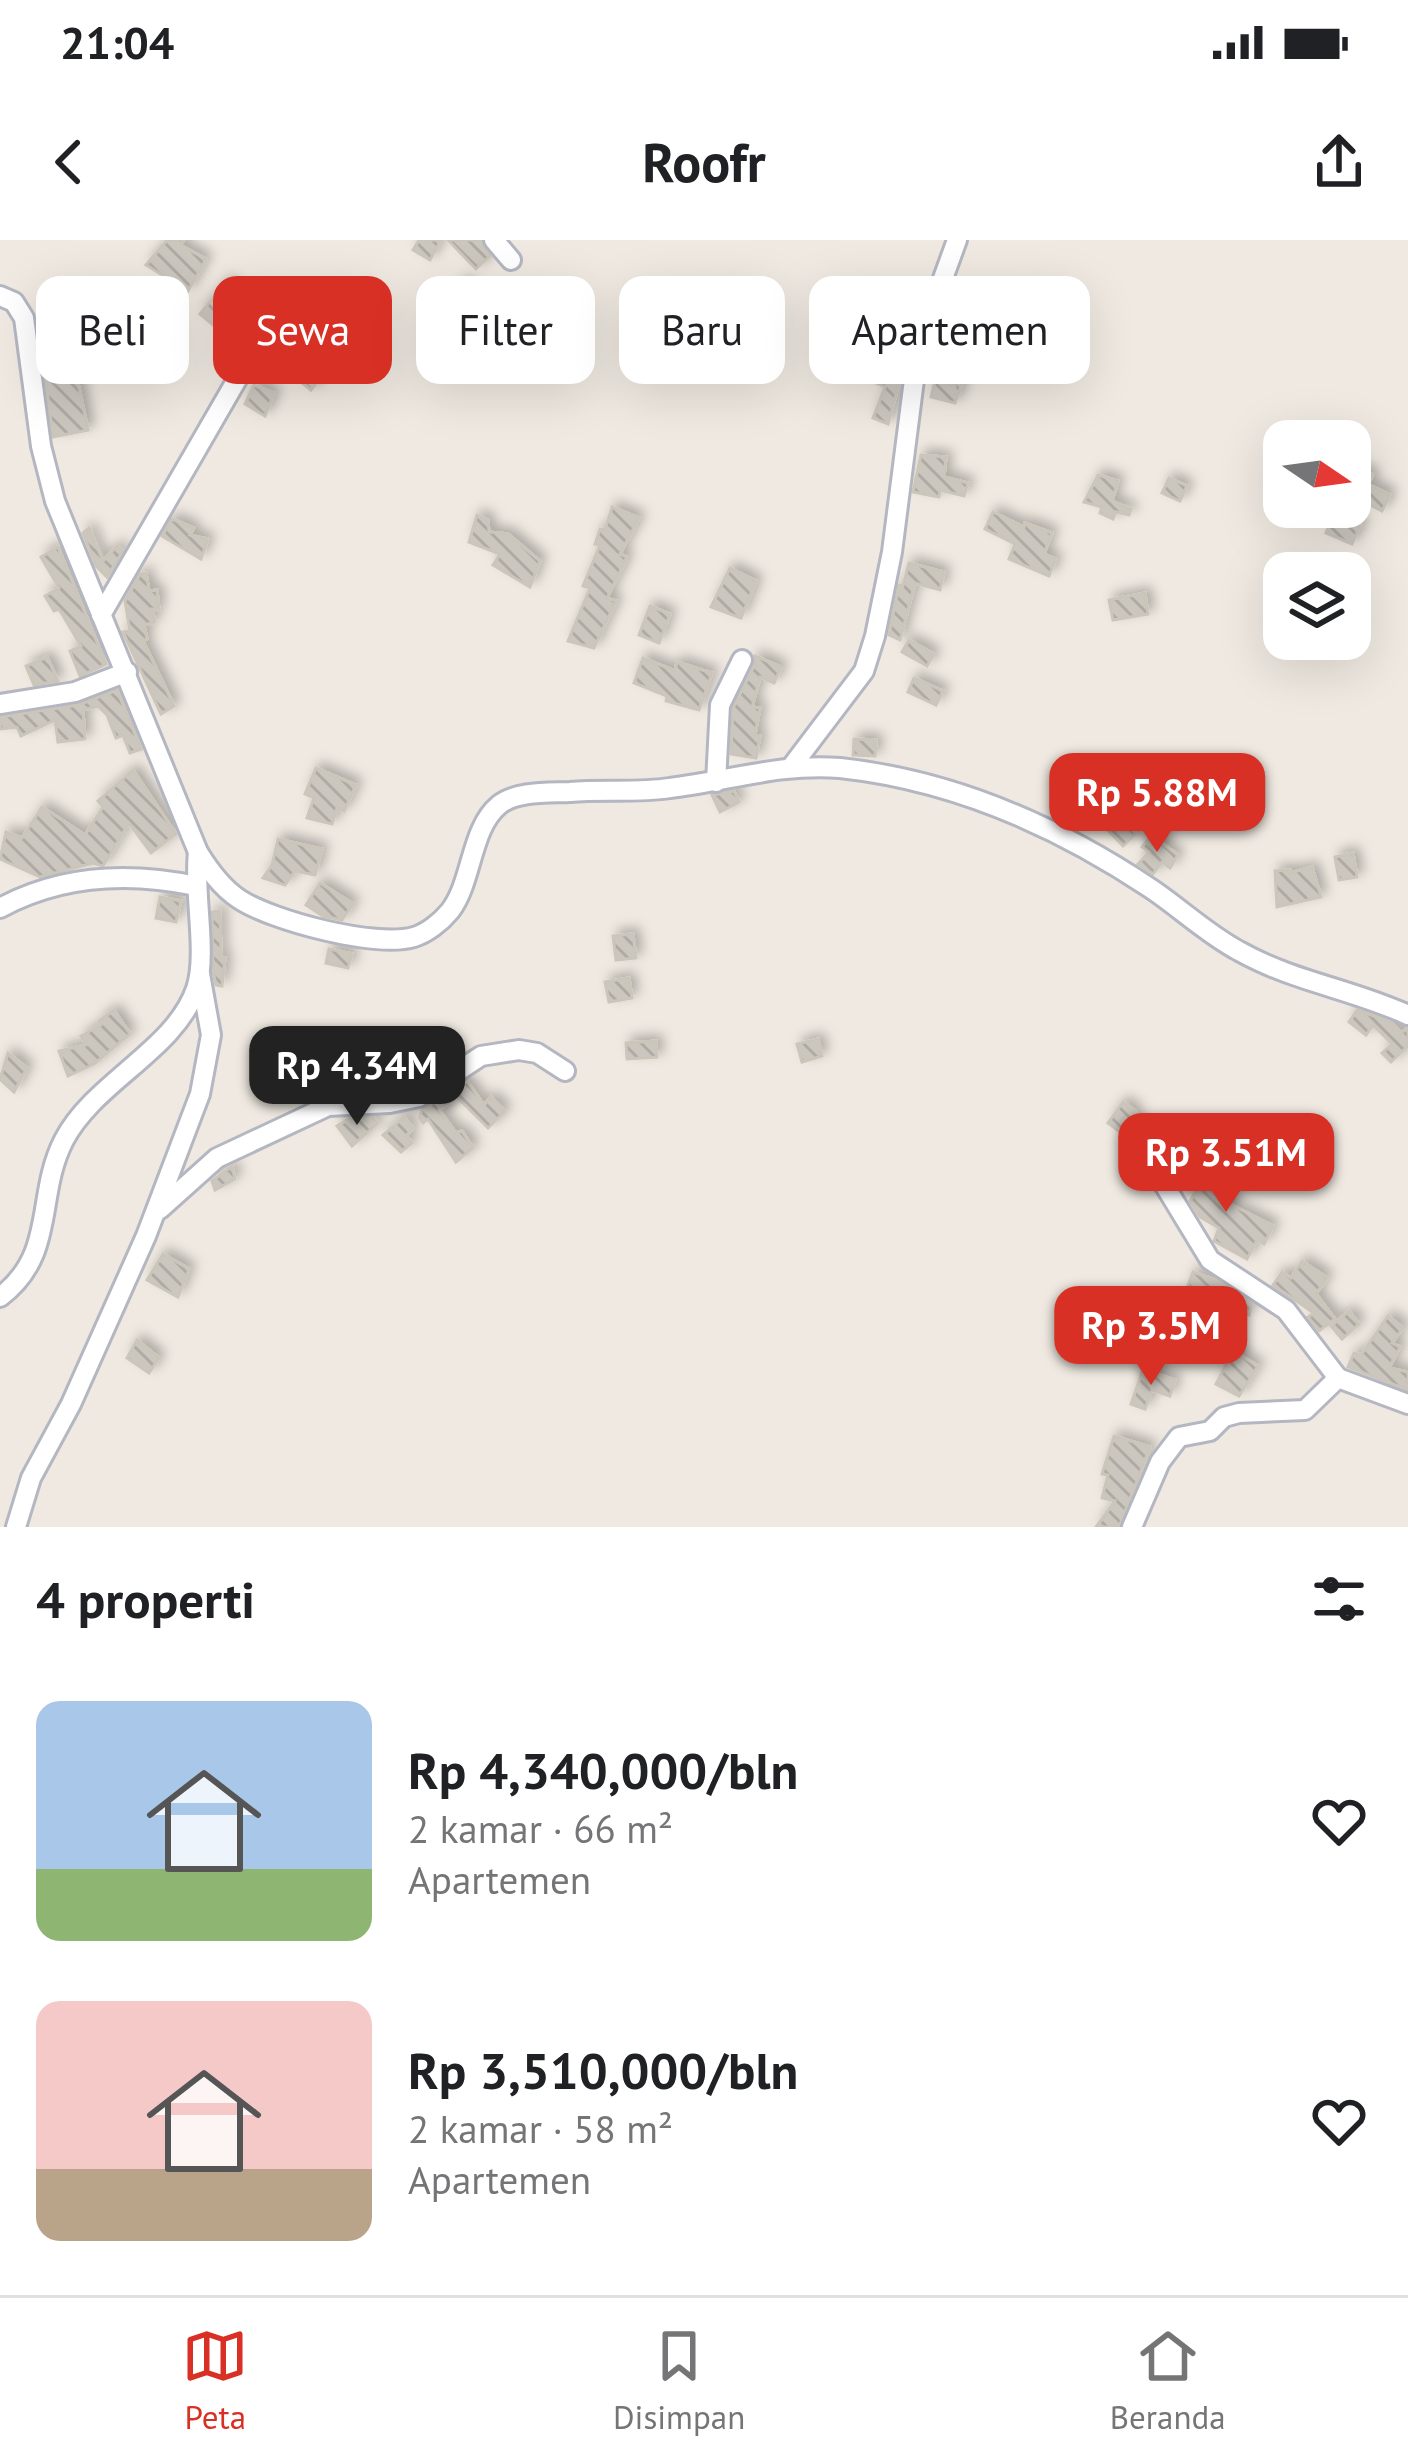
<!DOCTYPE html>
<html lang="id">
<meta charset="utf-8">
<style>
:root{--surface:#fff;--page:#f6f6f6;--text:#202124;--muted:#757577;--line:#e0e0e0;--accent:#d93025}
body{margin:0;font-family:"PT Sans",sans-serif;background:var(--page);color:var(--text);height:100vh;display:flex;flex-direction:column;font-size:45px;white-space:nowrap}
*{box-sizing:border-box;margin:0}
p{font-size:39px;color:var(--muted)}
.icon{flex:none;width:66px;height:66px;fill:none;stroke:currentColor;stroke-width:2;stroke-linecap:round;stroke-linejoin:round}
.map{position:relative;height:1287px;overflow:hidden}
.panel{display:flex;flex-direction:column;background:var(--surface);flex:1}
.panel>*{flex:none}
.top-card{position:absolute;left:36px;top:36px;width:1338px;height:108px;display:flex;gap:24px}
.needle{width:78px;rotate:103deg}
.buttons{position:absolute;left:1263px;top:180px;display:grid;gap:24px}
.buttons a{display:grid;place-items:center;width:108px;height:108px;border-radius:24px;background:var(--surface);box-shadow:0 12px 48px #0002;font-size:60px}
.price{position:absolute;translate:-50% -102px;padding:0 27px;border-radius:24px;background:var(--accent);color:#fff;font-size:39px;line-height:78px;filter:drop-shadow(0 3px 6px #0008)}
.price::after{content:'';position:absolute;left:50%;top:72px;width:36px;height:27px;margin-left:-18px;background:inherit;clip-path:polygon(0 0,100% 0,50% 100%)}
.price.on{background:#222;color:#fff}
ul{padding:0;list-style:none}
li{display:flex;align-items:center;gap:36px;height:300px;padding:0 36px}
li span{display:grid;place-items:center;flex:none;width:336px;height:240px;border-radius:24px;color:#555}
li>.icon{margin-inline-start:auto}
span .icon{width:144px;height:144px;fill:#fffc;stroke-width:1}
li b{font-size:51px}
h2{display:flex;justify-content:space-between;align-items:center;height:144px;padding:0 36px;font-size:51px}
.pill{padding:0 42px;border-radius:24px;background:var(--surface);box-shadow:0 12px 48px #0002;font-size:42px;line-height:108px}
.pill.on{background:var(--accent);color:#fff}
.status{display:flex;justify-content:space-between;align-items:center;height:84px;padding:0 60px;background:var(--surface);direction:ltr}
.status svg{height:33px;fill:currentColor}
header{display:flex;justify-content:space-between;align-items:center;height:156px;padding:0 36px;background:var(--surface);font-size:54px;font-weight:800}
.menu{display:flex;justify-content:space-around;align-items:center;height:168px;border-top:3px solid var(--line);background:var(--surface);font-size:33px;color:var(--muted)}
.menu a{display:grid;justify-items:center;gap:6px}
.menu .on{color:var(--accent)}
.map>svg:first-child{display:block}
.building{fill:url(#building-back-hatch);stroke:#cbc5ba;stroke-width:3;filter:url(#shadow)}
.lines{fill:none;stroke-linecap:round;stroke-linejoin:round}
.minor-casing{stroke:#b4b7c1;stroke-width:24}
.minor{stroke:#fff;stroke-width:18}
</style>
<div class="status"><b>21:04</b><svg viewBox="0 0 49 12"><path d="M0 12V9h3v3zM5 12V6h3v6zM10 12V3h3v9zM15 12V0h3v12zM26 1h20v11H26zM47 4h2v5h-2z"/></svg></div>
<header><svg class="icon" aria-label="back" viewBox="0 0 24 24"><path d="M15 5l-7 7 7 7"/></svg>Roofr<svg class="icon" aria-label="share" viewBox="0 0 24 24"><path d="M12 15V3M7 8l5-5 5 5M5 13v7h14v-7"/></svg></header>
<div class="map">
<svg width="1408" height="1287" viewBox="0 0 1408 1287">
<defs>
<pattern id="building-back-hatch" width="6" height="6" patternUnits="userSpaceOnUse" patternTransform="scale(3)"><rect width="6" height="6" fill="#cbc7bf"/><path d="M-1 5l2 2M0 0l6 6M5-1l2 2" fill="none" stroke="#afaba4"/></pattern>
<filter id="shadow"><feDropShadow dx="5.5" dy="-5.5" stdDeviation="6" flood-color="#0004"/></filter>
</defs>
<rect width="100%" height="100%" fill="#efe9e1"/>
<g class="building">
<polygon points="167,0 184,0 180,5 206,19 188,51 146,25"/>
<polygon points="419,0 441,0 430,20 413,10"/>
<polygon points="448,0 479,0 490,16 476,29"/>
<polygon points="226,42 242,56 217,88 200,74"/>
<polygon points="464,42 475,53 460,69 449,58"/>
<polygon points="955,79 982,87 955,163 931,157 935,141 955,146 951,124 934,119 940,101 948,103"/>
<polygon points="268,83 288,97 285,101 325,132 311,150 254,104"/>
<polygon points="1040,108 1060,111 1057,127 1038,124"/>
<polygon points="56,109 64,135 76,133 88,190 53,197 42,113"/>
<polygon points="875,125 901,136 888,184 873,178 885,147 869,140"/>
<polygon points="254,145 274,153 265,176 245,164"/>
<polygon points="921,215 946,217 944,237 968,243 964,256 940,250 939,257 913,252"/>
<polygon points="1350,225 1373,235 1368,244 1390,255 1382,271 1350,255"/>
<polygon points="1098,235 1118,241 1112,261 1131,269 1129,275 1116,272 1113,279 1100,273 1102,267 1084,262"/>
<polygon points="1169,238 1187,246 1180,261 1162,253"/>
<polygon points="612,267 639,278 620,314 627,317 607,358 616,361 594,408 568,401 590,348 583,346 600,305 595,304 600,289 605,290"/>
<polygon points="1335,271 1361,283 1352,304 1326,293"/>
<polygon points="993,272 1024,287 1025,283 1052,293 1044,314 1056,319 1049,336 1009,319 1015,304 985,289"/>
<polygon points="477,275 488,280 489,292 508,294 540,321 530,347 493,325 500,314 469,302"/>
<polygon points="172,279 194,288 190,295 208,299 201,319 162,296"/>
<polygon points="89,288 103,321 117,306 123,311 107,337 96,326 83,293"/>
<polygon points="58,307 106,424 80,436 70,411 81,406 59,369 54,371 45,356 59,348 41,317"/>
<polygon points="909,323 944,332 940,350 915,343 900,400 889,395 899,345 903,346"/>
<polygon points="730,328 756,341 741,378 711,367"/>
<polygon points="146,333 149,351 157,350 159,370 152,369 155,382 144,385 147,399 143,401 174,466 161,474 123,392 130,391 125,361 140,334"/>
<polygon points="1145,353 1148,374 1113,380 1109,360"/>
<polygon points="650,366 670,374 659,403 639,395"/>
<polygon points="909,400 934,414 927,426 902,412"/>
<polygon points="755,416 781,427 774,443 760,437 752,467 760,468 755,495 760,496 756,518 731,514 733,468 754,426"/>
<polygon points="47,417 58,441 34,445 26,426"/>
<polygon points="643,418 675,431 677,422 712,433 699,470 666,461 667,456 634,443"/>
<polygon points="914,438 943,451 936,465 908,452"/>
<polygon points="117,450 141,509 130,513 123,495 116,498 107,475 98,466 83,470 85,499 58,502 55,480 21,496 17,487 0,489 0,477 78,465"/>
<polygon points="854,499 876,500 875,516 853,515"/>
<polygon points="316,528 356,545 344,571 337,568 332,584 307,578 314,558 305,554"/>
<polygon points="133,530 176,594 151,613 129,583 103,626 93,623 40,637 0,619 6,592 22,598 42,567 85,595 103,567 98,561"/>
<polygon points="1102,535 1113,549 1106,554 1115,565 1112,567 1136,594 1123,606 1075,556"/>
<polygon points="734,551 739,562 720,572 712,555"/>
<polygon points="1151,595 1178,615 1170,628 1162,622 1153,634 1138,624 1149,612 1142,607"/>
<polygon points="278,599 322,609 315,635 295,631 285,645 263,638 272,625"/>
<polygon points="1353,613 1357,637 1339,640 1335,617"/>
<polygon points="1312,627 1321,657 1277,667 1275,631 1290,630 1290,633"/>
<polygon points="320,643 353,664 342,680 323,676 306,665"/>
<polygon points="160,657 181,661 176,682 156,678"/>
<polygon points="220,671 221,718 225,718 222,746 216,745 213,731 212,672"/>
<polygon points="633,694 636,718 616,720 613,696"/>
<polygon points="329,709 352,714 348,728 326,723"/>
<polygon points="629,738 632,758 609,762 605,742"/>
<polygon points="114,770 130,794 94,824 68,836 59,811 86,805 81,796 101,785 99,781"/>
<polygon points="1357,770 1391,782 1401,793 1408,788 1408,806 1391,822 1382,813 1392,804 1373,785 1366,795 1349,782"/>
<polygon points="818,799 822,816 802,822 797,804"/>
<polygon points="656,801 657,817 627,819 626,803"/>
<polygon points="8,813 27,828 14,852 0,839"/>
<polygon points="467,841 484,865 491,857 505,871 488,888 457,857 439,870 456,893 462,891 473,908 456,922 428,879 423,883 419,878 422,870"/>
<polygon points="1123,862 1137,872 1131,880 1141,888 1132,901 1108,883"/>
<polygon points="374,877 378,883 352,906 337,886 350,878"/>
<polygon points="404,877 413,888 406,896 412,903 401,912 383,895"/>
<polygon points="232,926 235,939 215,950 212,941"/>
<polygon points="1195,926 1230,946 1222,960 1273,986 1264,1004 1257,1000 1247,1019 1214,1001 1219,988 1200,977 1190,961 1196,951 1185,945"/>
<polygon points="163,1014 189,1029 178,1057 147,1040"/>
<polygon points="1302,1021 1327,1038 1316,1054 1335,1079 1319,1091 1308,1077 1314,1073 1273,1045 1282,1032 1291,1038"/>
<polygon points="1193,1032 1216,1040 1252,1064 1249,1075 1226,1068 1228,1062 1187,1048"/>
<polygon points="1349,1071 1359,1084 1342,1099 1331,1086"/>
<polygon points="1388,1076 1403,1088 1392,1103 1400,1107 1389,1128 1408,1132 1408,1150 1348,1127 1354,1113 1361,1115"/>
<polygon points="137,1100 159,1118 149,1133 127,1118"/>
<polygon points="1233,1111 1258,1126 1239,1156 1216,1144"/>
<polygon points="1143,1129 1175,1140 1170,1156 1152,1150 1145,1169 1131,1164"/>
<polygon points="1114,1196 1150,1207 1119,1287 1096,1287 1115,1261 1102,1258 1108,1235 1102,1234"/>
</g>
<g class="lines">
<defs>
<g id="minor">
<polyline points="494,0 511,20"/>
<path d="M0 56 14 62 24 78 41 206 55 261 198 612C209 630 221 647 239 659 272 681 376 708 414 697 427 693 441 682 450 671 473 641 470 589 499 565 516 551 549 553 570 552 603 549 637 553 670 548 728 541 781 523 840 528 952 540 1057 586 1150 648 1180 668 1207 694 1239 711 1294 742 1352 749 1408 775"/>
<polyline points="101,375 250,117"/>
<polyline points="0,464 75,452 127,432"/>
<polyline points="792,526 864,431 875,396 892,312 915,132 933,66 957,0"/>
<polyline points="716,542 720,465 742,420"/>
<path d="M0 668C61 635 129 632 196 646"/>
<polyline points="1148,918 1210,1020 1286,1070 1338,1138"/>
<polyline points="160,969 217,918 328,866 390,863 419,857 481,816 519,810 537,813 565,831"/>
<path d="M0 1057C57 1014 35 956 64 900 94 842 175 810 196 749 208 714 193 652 198 612"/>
<polyline points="16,1287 31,1238 71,1164 146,996 200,854 211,795 200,734"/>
<polyline points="1132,1287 1160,1222 1179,1197 1210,1191 1224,1177 1239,1173 1305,1170 1338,1138 1408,1164"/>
</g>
</defs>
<use href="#minor" class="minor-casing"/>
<use href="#minor" class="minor"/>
</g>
</svg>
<div class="buttons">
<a><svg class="needle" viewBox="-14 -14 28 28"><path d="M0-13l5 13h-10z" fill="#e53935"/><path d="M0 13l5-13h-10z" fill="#757577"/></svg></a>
<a><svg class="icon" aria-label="layers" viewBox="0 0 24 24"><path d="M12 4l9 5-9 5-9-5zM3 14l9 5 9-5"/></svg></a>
</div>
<b class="price" style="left:1157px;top:615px">Rp 5.88M</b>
<b class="price on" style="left:357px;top:888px">Rp 4.34M</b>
<b class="price" style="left:1226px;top:975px">Rp 3.51M</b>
<b class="price" style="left:1151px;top:1148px">Rp 3.5M</b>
<div class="top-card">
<a class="pill">Beli</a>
<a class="pill on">Sewa</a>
<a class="pill">Filter</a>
<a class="pill">Baru</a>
<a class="pill">Apartemen</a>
</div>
</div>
<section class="panel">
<h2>4 properti<svg class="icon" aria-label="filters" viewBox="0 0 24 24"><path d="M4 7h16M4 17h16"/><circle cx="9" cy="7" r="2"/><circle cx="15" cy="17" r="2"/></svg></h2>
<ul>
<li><span style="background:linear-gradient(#a9c7e8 70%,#8fb573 0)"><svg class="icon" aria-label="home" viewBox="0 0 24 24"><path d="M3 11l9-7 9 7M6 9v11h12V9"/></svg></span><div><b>Rp 4,340,000/bln</b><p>2 kamar · 66 m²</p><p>Apartemen</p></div><svg class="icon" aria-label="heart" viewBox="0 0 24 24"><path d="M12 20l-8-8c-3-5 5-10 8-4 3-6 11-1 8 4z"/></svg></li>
<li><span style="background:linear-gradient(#f6c9c9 70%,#b9a48a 0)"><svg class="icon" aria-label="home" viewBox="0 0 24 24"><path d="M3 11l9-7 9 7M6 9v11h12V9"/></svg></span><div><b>Rp 3,510,000/bln</b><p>2 kamar · 58 m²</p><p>Apartemen</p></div><svg class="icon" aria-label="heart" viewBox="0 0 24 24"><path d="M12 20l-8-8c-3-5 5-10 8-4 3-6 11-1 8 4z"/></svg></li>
</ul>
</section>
<nav class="menu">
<a class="on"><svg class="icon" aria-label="map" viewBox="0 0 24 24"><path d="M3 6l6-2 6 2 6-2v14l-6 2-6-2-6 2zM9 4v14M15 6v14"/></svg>Peta</a>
<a><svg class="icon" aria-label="saved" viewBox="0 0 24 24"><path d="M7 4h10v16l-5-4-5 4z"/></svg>Disimpan</a>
<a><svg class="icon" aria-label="home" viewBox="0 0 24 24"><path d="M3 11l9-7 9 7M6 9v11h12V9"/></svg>Beranda</a>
</nav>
